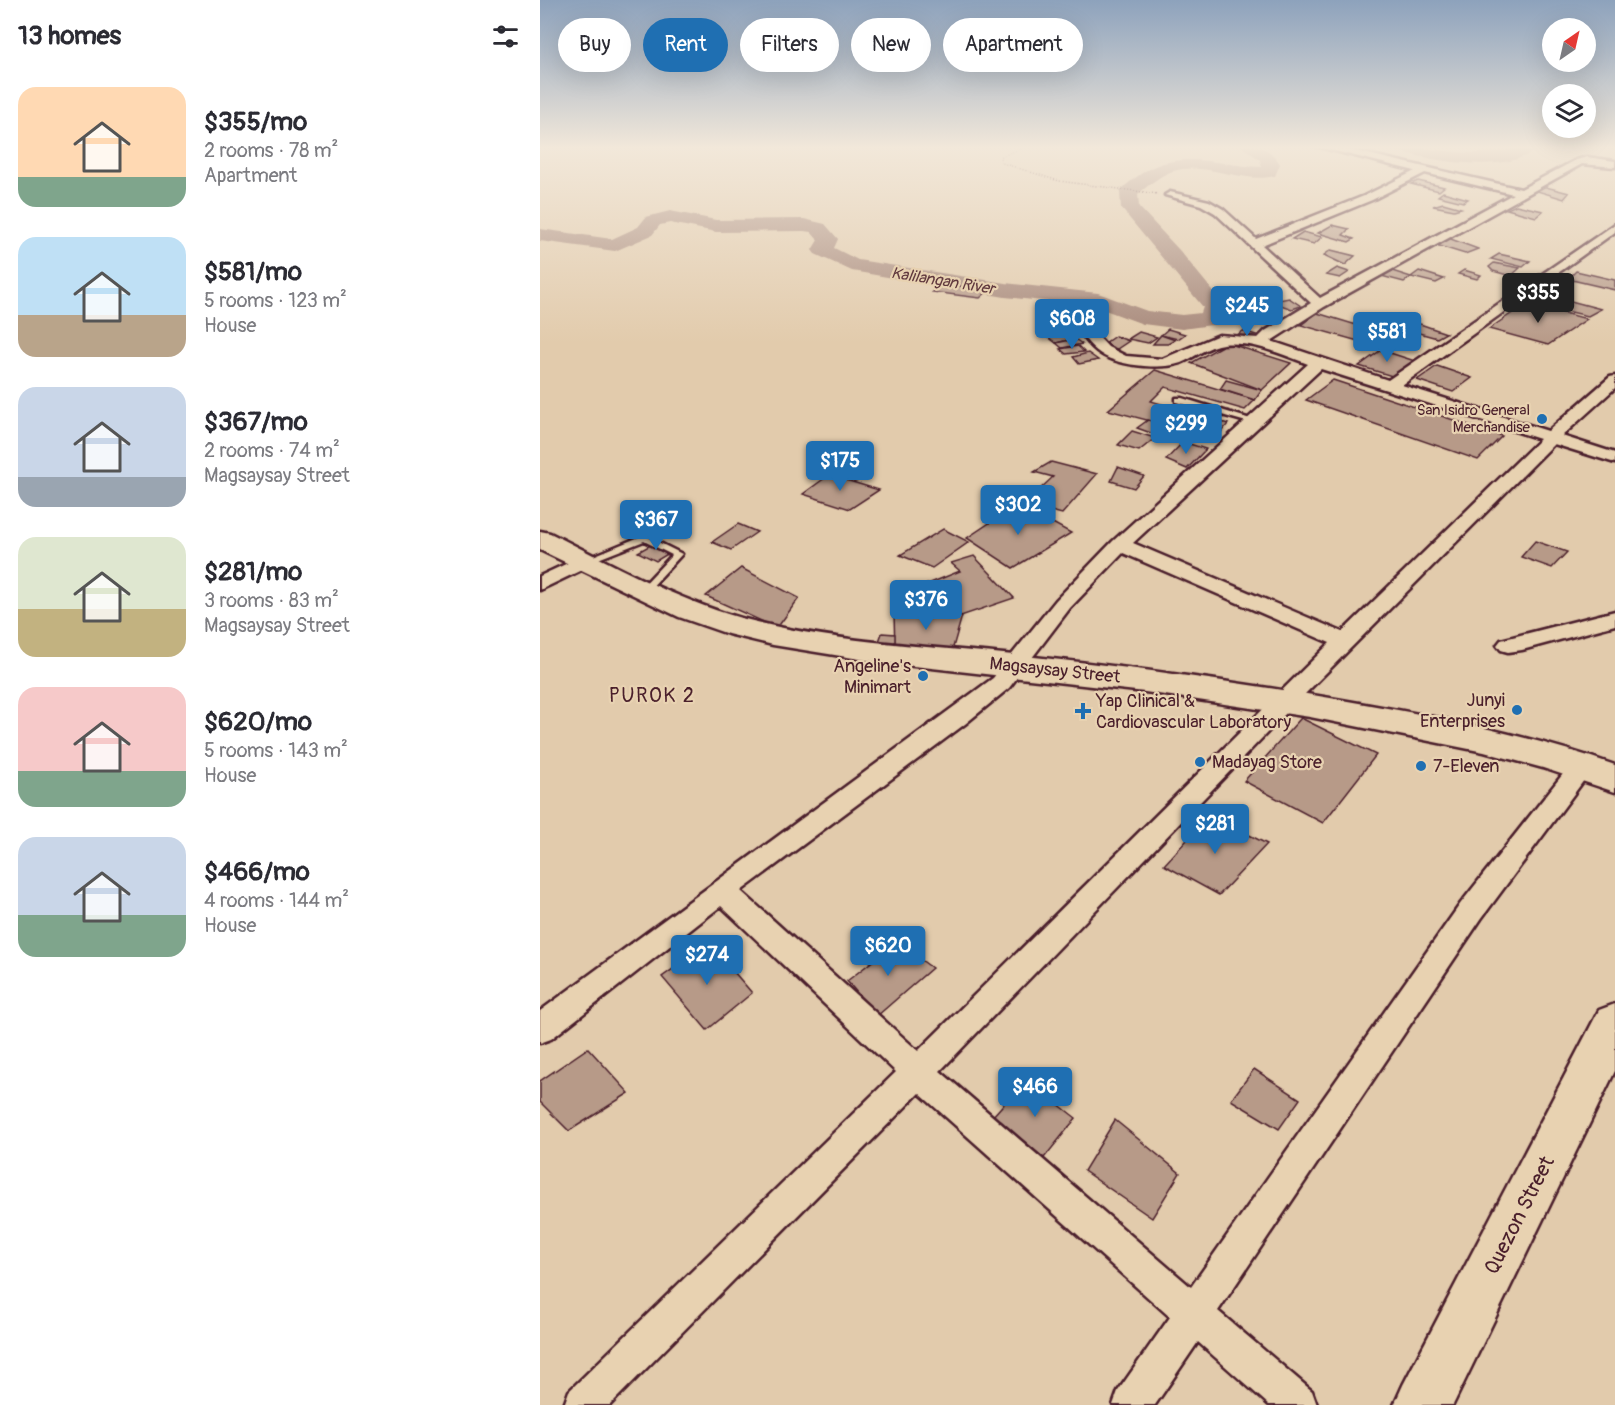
<!DOCTYPE html>
<meta charset="utf-8">
<style>
:root{--surface:#fff;--page:#f7f7f7;--text:#2b2b33;--muted:#7c7c81;--accent:#1f6fb2}
body{margin:0;font-family:Pangolin,sans-serif;background:var(--page);color:var(--text);height:100vh;display:flex;flex-direction:column;font-size:22px;white-space:nowrap}
*{box-sizing:border-box;margin:0}
p{font-size:20px;color:var(--muted)}
.icon{flex:none;width:33px;height:33px;fill:none;stroke:currentColor;stroke-width:2;stroke-linecap:round;stroke-linejoin:round}
.map{position:relative;flex:1;overflow:hidden}
.side{display:flex;flex-direction:column;background:var(--surface);width:540px}
.side>*{flex:none}
.banner{position:absolute;left:18px;top:18px;width:570px;height:54px;display:flex;gap:12px}
.needle{width:39px;rotate:34deg}
.controls{position:absolute;left:1002px;top:18px;display:grid;gap:12px}
.controls a{display:grid;place-items:center;width:54px;height:54px;border-radius:50%;background:var(--surface);box-shadow:0 6px 24px #0002;font-size:30px}
.price{position:absolute;translate:-50% -51px;padding:0 14px;border-radius:6px;background:var(--accent);color:#fff;font-size:20px;line-height:39px;filter:drop-shadow(0 2px 3px #0008)}
.price::after{content:'';position:absolute;left:50%;top:36px;width:18px;height:14px;margin-left:-9px;background:inherit;clip-path:polygon(0 0,100% 0,50% 100%)}
.price.on{background:#222;color:#fff}
ul{padding:0;list-style:none}
li{display:flex;align-items:center;gap:18px;height:150px;padding:0 18px}
li span{display:grid;place-items:center;flex:none;width:168px;height:120px;border-radius:18px;color:#555}
li>.icon{margin-inline-start:auto}
span .icon{width:72px;height:72px;fill:#fffc;stroke-width:1}
li b{font-size:26px}
h2{display:flex;justify-content:space-between;align-items:center;height:72px;padding:0 18px;font-size:26px}
.pill{padding:0 21px;border-radius:27px;background:var(--surface);box-shadow:0 6px 24px #0002;font-size:21px;line-height:54px}
.pill.on{background:var(--accent);color:#fff}
main{display:flex;flex:1;min-height:0}
.map>svg:first-child{display:block}
.lines{fill:none;stroke-linecap:round;stroke-linejoin:round}
.river{fill:#a68779;fill-rule:evenodd}
.building{fill:#b79a88;stroke:#4a1f2b;stroke-width:1.5}
.service-casing{stroke:#4a1f2b;stroke-width:5}
.minor-casing{stroke:#4a1f2b;stroke-width:5}
.primary-casing{stroke:#4a1f2b;stroke-width:5}
.path{stroke:#4a1f2b;stroke-width:1.5;stroke-dasharray:1 2;stroke-linecap:butt}
.service{fill:#e8d2b1;fill-rule:evenodd}
.minor{fill:#e8d2b1;fill-rule:evenodd}
.primary{fill:#e8d2b1;fill-rule:evenodd}
.poi-dot{fill:#1f6fb2;stroke:#e8d2b1;stroke-width:2}
.labels{text-anchor:middle;stroke-width:4.5;stroke-linejoin:round;paint-order:stroke}
.far-poi-label{font-size:15px;fill:#4a1f2b;stroke:#e8d2b1;text-anchor:end}
.far-water-label{font-size:16px;font-style:italic;fill:#61393e;stroke:#e8d2b1}
.poi-label{font-size:18px;fill:#4a1f2b;stroke:#e8d2b1;text-anchor:start}
.street-label{font-size:18px;fill:#4a1f2b;stroke:#e8d2b1}
.neighbourhood-label{font-size:20px;letter-spacing:1.5px;fill:#4a1f2b;stroke:#e8d2b1}
.near-street-label{font-size:21px;fill:#4a1f2b;stroke:#e8d2b1}
</style>
<main>
<section class="side">
<h2>13 homes<svg class="icon" aria-label="filters" viewBox="0 0 24 24"><path d="M4 7h16M4 17h16"/><circle cx="9" cy="7" r="2"/><circle cx="15" cy="17" r="2"/></svg></h2>
<ul>
<li><span style="background:linear-gradient(#ffd9b3 75%,#7fa58c 0)"><svg class="icon" aria-label="home" viewBox="0 0 24 24"><path d="M3 11l9-7 9 7M6 9v11h12V9"/></svg></span><div><b>$355/mo</b><p>2 rooms · 78 m²</p><p>Apartment</p></div></li>
<li><span style="background:linear-gradient(#bfe0f5 65%,#b9a48a 0)"><svg class="icon" aria-label="home" viewBox="0 0 24 24"><path d="M3 11l9-7 9 7M6 9v11h12V9"/></svg></span><div><b>$581/mo</b><p>5 rooms · 123 m²</p><p>House</p></div></li>
<li><span style="background:linear-gradient(#c9d6e8 75%,#9aa5b1 0)"><svg class="icon" aria-label="home" viewBox="0 0 24 24"><path d="M3 11l9-7 9 7M6 9v11h12V9"/></svg></span><div><b>$367/mo</b><p>2 rooms · 74 m²</p><p>Magsaysay Street</p></div></li>
<li><span style="background:linear-gradient(#dfe7d0 60%,#c2b280 0)"><svg class="icon" aria-label="home" viewBox="0 0 24 24"><path d="M3 11l9-7 9 7M6 9v11h12V9"/></svg></span><div><b>$281/mo</b><p>3 rooms · 83 m²</p><p>Magsaysay Street</p></div></li>
<li><span style="background:linear-gradient(#f6c9c9 70%,#7fa58c 0)"><svg class="icon" aria-label="home" viewBox="0 0 24 24"><path d="M3 11l9-7 9 7M6 9v11h12V9"/></svg></span><div><b>$620/mo</b><p>5 rooms · 143 m²</p><p>House</p></div></li>
<li><span style="background:linear-gradient(#c9d6e8 65%,#7fa58c 0)"><svg class="icon" aria-label="home" viewBox="0 0 24 24"><path d="M3 11l9-7 9 7M6 9v11h12V9"/></svg></span><div><b>$466/mo</b><p>4 rooms · 144 m²</p><p>House</p></div></li>
</ul>
</section>
<div class="map">
<svg width="1075" height="1405" viewBox="0 0 1075 1405">
<rect width="100%" height="100%" fill="#e2cbac"/>
<filter id="ink" filterUnits="userSpaceOnUse"><feTurbulence type="fractalNoise" baseFrequency=".0167" numOctaves="2"/><feDisplacementMap in="SourceGraphic" scale="12" xChannelSelector="R" yChannelSelector="G"/><feConvolveMatrix kernelMatrix="1 2 1 2 8 2 1 2 1" color-interpolation-filters="sRGB"/></filter>
<g filter="url(#ink)">
<g class="lines">
<g class="river">
<path d="M701 146C719 146 730 147 740 164L735 176C702 184 666 161 633 171 620 175 609 185 598 194L599 207 640 251 686 307 679 324 642 329 603 324 554 306 465 297 312 271 275 254 272 250 278 240 271 232 264 231 176 232 130 223 120 225 112 235 75 251 0 241V229L72 239 98 227 106 217 130 211 176 220 264 219 285 224 298 239 294 248 318 260 465 283 558 293 607 311 642 315 661 313 663 307 581 208 580 192C584 186 591 181 598 176 635 147 679 166 722 167L720 160Z"/>
<path d="M850 146C881 146 912 154 943 153 963 153 978 146 998 146 974 177 885 160 852 149Z"/>
</g>
</g>
<g class="building">
<polygon points="878,181 904,187 899,191 871,184"/>
<polygon points="1002,186 1029,193 1024,199 997,191"/>
<polygon points="903,192 928,199 923,202 898,196"/>
<polygon points="903,203 921,208 914,210 893,206"/>
<polygon points="976,205 1003,211 996,217 967,209"/>
<polygon points="792,225 809,229 803,235 814,239 809,242 778,233"/>
<polygon points="763,232 782,237 774,244 752,239"/>
<polygon points="908,238 938,249 925,254 896,245"/>
<polygon points="791,250 815,256 805,265 784,255"/>
<polygon points="959,254 990,261 983,267 951,259"/>
<polygon points="954,263 980,268 971,276 953,271 949,267"/>
<polygon points="797,268 809,272 800,278 786,275"/>
<polygon points="849,270 871,277 864,282 841,276"/>
<polygon points="924,270 941,275 937,279 918,274"/>
<polygon points="879,271 904,279 896,283 871,277"/>
<polygon points="1036,271 1075,280 1075,290 1028,279"/>
<polygon points="401,283 448,291 440,298 392,292"/>
<polygon points="1012,296 1061,309 1048,316 1001,305"/>
<polygon points="749,298 761,306 752,309 741,305 732,307 723,303"/>
<polygon points="987,303 1047,319 1008,345 949,329"/>
<polygon points="777,313 833,330 818,341 761,325"/>
<polygon points="513,319 520,325 503,327 498,322"/>
<polygon points="880,324 906,333 897,338 868,330"/>
<polygon points="514,327 522,333 508,336 501,328"/>
<polygon points="628,329 645,334 638,339 621,335"/>
<polygon points="703,331 720,336 712,342 694,337"/>
<polygon points="599,332 617,337 608,343 588,339"/>
<polygon points="527,333 532,339 516,343 508,337"/>
<polygon points="621,335 635,340 628,344 613,344"/>
<polygon points="575,336 589,341 577,349 562,345"/>
<polygon points="535,339 542,344 522,348 516,343"/>
<polygon points="687,343 751,363 722,390 651,363"/>
<polygon points="538,346 544,352 526,354 520,349"/>
<polygon points="841,350 875,361 852,376 819,366"/>
<polygon points="548,353 558,360 539,364 533,357"/>
<polygon points="897,366 932,378 913,392 877,380"/>
<polygon points="615,370 715,400 705,410 625,387 611,401 688,424 676,438 568,410"/>
<polygon points="686,380 722,390 715,400 680,389"/>
<polygon points="793,380 962,436 938,460 766,400"/>
<polygon points="608,420 645,430 636,442 597,428"/>
<polygon points="592,431 615,438 599,451 578,445"/>
<polygon points="643,442 666,449 647,469 626,460"/>
<polygon points="511,462 557,474 522,514 484,504 513,477 494,472"/>
<polygon points="578,467 604,476 594,488 571,481"/>
<polygon points="289,475 339,490 310,509 263,494"/>
<polygon points="478,504 531,533 473,568 427,538"/>
<polygon points="198,524 217,532 191,550 172,542"/>
<polygon points="403,529 429,542 392,568 360,555"/>
<polygon points="995,541 1027,552 1012,568 981,557"/>
<polygon points="116,542 134,550 116,561 98,552"/>
<polygon points="434,556 474,598 421,616 383,586 420,571 411,563"/>
<polygon points="201,568 259,598 237,628 166,596"/>
<polygon points="399,613 422,616 412,651 355,649 354,614"/>
<polygon points="342,633 355,634 355,645 338,644"/>
<polygon points="761,718 836,755 783,823 704,781"/>
<polygon points="670,815 727,844 679,895 624,865"/>
<polygon points="357,942 392,968 337,1016 307,981"/>
<polygon points="169,943 212,993 167,1030 122,977"/>
<polygon points="48,1048 89,1093 29,1131 0,1102 0,1081"/>
<polygon points="714,1069 760,1099 739,1129 691,1100"/>
<polygon points="486,1079 536,1118 504,1158 453,1116"/>
<polygon points="575,1120 640,1173 612,1218 544,1171"/>
</g>
<g class="lines">
<defs>
<g id="service">
<polygon points="636,398 642,398 717,421 710,423 636,402"/>
<polygon points="104,535 142,554 108,591 102,591 100,589 132,555 104,541 48,563 42,563 41,561"/>
</g>
<g id="minor">
<path d="M775 146H793L981 189 1036 160 1047 157 1075 161V167L1042 164 784 307 731 341 848 380 1075 224V232L862 385 1008 431 1070 377 1075 376V388L1022 436 1075 453V463L1014 444 752 707 400 1071 651 1287 921 903 1034 760 1042 757 1050 760 1054 766 1050 772 941 919 678 1311 772 1391 777 1405H729L658 1342 615 1405H573L578 1391 630 1317 379 1093 70 1405H24L29 1391 356 1072 181 906 11 1039 0 1043V1011L453 678 516 600 573 541 768 364C741 354 713 341 683 344 669 345 654 358 641 363 628 367 617 367 604 366 567 363 548 352 533 317L535 314H545L552 330 568 347 586 356 622 359 679 335 718 338 725 331 771 303 675 213 661 205 625 195 630 192 669 201 683 209 716 239 824 196 875 171ZM885 173 973 194 780 298 722 245 832 200ZM781 369 1000 439 802 632 593 543ZM583 553 790 643 378 1051 201 891 425 724 469 688 530 608Z"/>
<polygon points="45,555 52,557 55,561 52,565 0,590 0,576"/>
<polygon points="1075,611 1075,625 982,650 968,652 961,650 957,645 961,640"/>
</g>
<g id="primary">
<path d="M0 531 10 533C72 564 134 599 201 618 293 643 391 646 485 656 591 667 697 682 802 700 894 716 986 734 1075 765V792L1003 768 944 752 770 717 605 692 338 662 233 645 188 634 139 617 0 550Z"/>
<polygon points="1075,1004 1075,1071 913,1405 854,1405 863,1385 1059,1010"/>
</g>
</defs>
<use href="#service" class="service-casing"/>
<use href="#minor" class="minor-casing"/>
<use href="#primary" class="primary-casing"/>
<polyline class="path" points="487,146 460,157 462,163 519,181 618,194"/>
<use href="#service" class="service"/>
<use href="#minor" class="minor"/>
<use href="#primary" class="primary"/>
</g>
</g>
<linearGradient id="sky" x2="0" y2="1"><stop stop-color="#8da2bc"/><stop offset="0.43" stop-color="#f2e8da"/><stop offset="1" stop-color="#f2e8da" stop-opacity="0"/></linearGradient>
<rect width="1075" height="343" fill="url(#sky)"/>
<g class="poi-dot">
<circle cx="1002" cy="419" r="6"/>
<circle cx="383" cy="676" r="6"/>
<circle cx="977" cy="710" r="6"/>
<path d="M540 702h6v6h6v6h-6v6h-6v-6h-6v-6h6z"/>
<circle cx="660" cy="762" r="6"/>
<circle cx="881" cy="766" r="6"/>
</g>
<g class="labels">
<g class="far-poi-label">
<text x="990" y="415">San Isidro General<tspan x="990" dy="17">Merchandise</tspan></text>
</g>
<g class="far-water-label">
<text transform="translate(403 280) rotate(9)" y="6">Kalilangan River</text>
</g>
<g class="poi-label">
<text x="371" y="672" text-anchor="end">Angeline's<tspan x="371" dy="21">Minimart</tspan></text>
<text x="965" y="706" text-anchor="end">Junyi<tspan x="965" dy="21">Enterprises</tspan></text>
<text x="556" y="707">Yap Clinical &amp;<tspan x="556" dy="21">Cardiovascular Laboratory</tspan></text>
<text x="672" y="768">Madayag Store</text>
<text x="893" y="772">7-Eleven</text>
</g>
<g class="street-label">
<text transform="translate(515 670) rotate(6)" y="6">Magsaysay Street</text>
</g>
<g class="neighbourhood-label">
<text x="112" y="702">PUROK 2</text>
</g>
<g class="near-street-label">
<text transform="translate(979 1215) rotate(-63)" y="7">Quezon Street</text>
</g>
</g>
</svg>
<div class="controls">
<a><svg class="needle" viewBox="-14 -14 28 28"><path d="M0-13l5 13h-10z" fill="#e53935"/><path d="M0 13l5-13h-10z" fill="#7c7c81"/></svg></a>
<a><svg class="icon" aria-label="layers" viewBox="0 0 24 24"><path d="M12 4l9 5-9 5-9-5zM3 14l9 5 9-5"/></svg></a>
</div>
<b class="price on" style="left:998px;top:324px">$355</b>
<b class="price" style="left:707px;top:337px">$245</b>
<b class="price" style="left:532px;top:350px">$608</b>
<b class="price" style="left:847px;top:363px">$581</b>
<b class="price" style="left:646px;top:455px">$299</b>
<b class="price" style="left:300px;top:492px">$175</b>
<b class="price" style="left:478px;top:536px">$302</b>
<b class="price" style="left:116px;top:551px">$367</b>
<b class="price" style="left:386px;top:631px">$376</b>
<b class="price" style="left:675px;top:855px">$281</b>
<b class="price" style="left:348px;top:977px">$620</b>
<b class="price" style="left:167px;top:986px">$274</b>
<b class="price" style="left:495px;top:1118px">$466</b>
<div class="banner">
<a class="pill">Buy</a>
<a class="pill on">Rent</a>
<a class="pill">Filters</a>
<a class="pill">New</a>
<a class="pill">Apartment</a>
</div>
</div>
</main>
